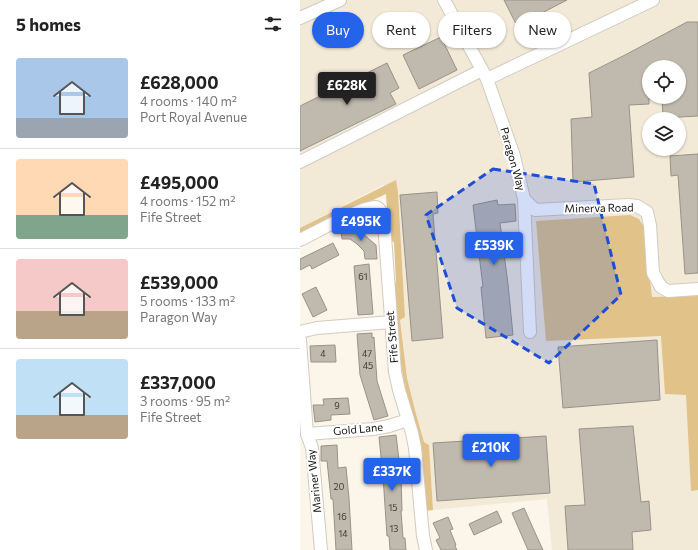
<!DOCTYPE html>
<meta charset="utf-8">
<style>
:root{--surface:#fff;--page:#f2f2f2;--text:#222;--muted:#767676;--line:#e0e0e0;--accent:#2563eb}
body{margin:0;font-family:Commissioner,sans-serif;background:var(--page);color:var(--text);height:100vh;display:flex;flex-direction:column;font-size:15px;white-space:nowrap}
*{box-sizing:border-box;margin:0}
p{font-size:13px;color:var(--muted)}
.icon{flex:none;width:22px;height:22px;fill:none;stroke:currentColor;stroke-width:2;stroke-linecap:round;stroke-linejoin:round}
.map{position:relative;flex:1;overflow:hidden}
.side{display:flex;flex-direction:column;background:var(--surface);width:300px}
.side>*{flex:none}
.guide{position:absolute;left:12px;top:12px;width:326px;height:36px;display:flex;gap:8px}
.controls{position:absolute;left:342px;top:60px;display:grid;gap:8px}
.controls a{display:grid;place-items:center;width:44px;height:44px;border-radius:50%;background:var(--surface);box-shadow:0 1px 3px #0004;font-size:20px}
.price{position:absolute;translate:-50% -34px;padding:0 9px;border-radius:4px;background:var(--accent);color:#fff;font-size:13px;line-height:26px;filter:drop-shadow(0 1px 2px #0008)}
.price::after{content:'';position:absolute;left:50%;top:24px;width:12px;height:9px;margin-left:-6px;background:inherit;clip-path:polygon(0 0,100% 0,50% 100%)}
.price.selected{background:#222;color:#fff}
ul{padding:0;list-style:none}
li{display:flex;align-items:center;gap:12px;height:100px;padding:0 16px}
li+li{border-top:1px solid var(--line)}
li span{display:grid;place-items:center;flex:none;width:112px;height:80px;border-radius:4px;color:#555}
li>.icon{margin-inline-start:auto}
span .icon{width:48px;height:48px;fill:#fffc;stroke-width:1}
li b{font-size:17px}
h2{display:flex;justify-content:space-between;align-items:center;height:48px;padding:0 16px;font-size:17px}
.tag{padding:0 14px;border-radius:18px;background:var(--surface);box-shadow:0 1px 3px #0004;font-size:14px;line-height:36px}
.tag.selected{background:var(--accent);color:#fff}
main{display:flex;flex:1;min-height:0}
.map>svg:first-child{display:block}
.built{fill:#f3e9d7;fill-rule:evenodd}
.green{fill:#e1c288}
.building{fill:#bfb9ae;stroke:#989388}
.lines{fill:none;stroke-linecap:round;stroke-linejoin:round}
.minor-casing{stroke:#d1cbc0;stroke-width:14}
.minor{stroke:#fff;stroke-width:12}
.marked{fill:#1d4ed8;fill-opacity:0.2;stroke:#1d4ed8;stroke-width:3;stroke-dasharray:8 5;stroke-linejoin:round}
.labels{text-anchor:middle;stroke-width:4;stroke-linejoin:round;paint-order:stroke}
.number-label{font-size:9px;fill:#3d3a35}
.street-label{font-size:11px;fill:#12100d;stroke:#fff}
</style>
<main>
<section class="side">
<h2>5 homes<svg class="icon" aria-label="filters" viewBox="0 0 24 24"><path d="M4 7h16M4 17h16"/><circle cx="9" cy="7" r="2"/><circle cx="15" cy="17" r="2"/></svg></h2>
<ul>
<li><span style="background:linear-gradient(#a9c7e8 75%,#9aa5b1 0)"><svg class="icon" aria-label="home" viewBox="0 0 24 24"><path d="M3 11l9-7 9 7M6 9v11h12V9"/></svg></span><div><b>£628,000</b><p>4 rooms · 140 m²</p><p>Port Royal Avenue</p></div></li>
<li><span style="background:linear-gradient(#ffd9b3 70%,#7fa58c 0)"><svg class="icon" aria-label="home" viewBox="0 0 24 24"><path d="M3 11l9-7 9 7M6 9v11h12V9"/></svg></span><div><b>£495,000</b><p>4 rooms · 152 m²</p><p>Fife Street</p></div></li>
<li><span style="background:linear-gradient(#f6c9c9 65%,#b9a48a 0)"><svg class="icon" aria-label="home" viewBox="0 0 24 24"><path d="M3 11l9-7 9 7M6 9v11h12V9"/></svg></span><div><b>£539,000</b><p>5 rooms · 133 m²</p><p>Paragon Way</p></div></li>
<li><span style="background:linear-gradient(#bfe0f5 70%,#b9a48a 0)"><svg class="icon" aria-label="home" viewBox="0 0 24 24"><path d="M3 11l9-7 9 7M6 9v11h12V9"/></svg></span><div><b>£337,000</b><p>3 rooms · 95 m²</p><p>Fife Street</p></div></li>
</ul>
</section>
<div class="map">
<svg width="398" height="550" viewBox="0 0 398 550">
<rect width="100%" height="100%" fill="#fbf5ea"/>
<path class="built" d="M0 0H398V550H252L247 499 133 510 129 445 124 442 116 414 107 378 100 320 105 316 98 192 83 185 0 228ZM349 67H379V97H349ZM349 119H379V149H349Z"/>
<g class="green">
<polygon points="96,180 98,192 105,317 100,320 107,378 116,414 124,442 129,445 133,510 124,511 123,503 126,501 123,463 120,462 102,386 104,382 101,364 100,347 97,344 92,285 96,282 94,242 89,241 86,194 43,214 40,212 9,228 9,230 0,235 0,228"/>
<polygon points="330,215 339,219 344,227 352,297 398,296 398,490 391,491 386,395 365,394 361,336 246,341 236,221"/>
</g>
<g class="building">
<polygon points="204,0 267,0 217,26"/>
<polygon points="387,22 398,22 398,116 363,118 362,97 379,97 379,67 349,67 349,104 329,105 334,177 273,182 271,119 292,117 289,73 325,55"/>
<polygon points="141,37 157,70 119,89 103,55"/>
<polygon points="87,63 99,88 90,93 96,104 0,151 0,106"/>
<polygon points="398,154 398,273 385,274 378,175 371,176 370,156"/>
<polygon points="137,192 138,213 133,214 143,338 112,341 100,195"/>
<polygon points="197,200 198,205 215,204 216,221 200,223 208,284 213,335 186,338 181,287 183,287 173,205"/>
<polygon points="55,227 76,245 77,259 65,259 64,251 57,244 50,239 42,239 41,228"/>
<polygon points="33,243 39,255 12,269 10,265 0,270 0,259"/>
<polygon points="69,264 73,314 58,315 54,266"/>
<polygon points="16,287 27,310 13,317 2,294"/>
<polygon points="72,333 72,338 74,337 77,381 88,416 74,420 60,375 57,334"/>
<polygon points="357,340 360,400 263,408 258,347"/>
<polygon points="35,345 36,362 11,362 10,346"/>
<polygon points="48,398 50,414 31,415 31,420 15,422 13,405 24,405 23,399"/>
<polygon points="333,426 341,502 349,501 351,530 332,532 333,550 268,550 265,506 285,505 279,429"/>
<polygon points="96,435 101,476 102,511 101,511 103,538 105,538 106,550 90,550 89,536 87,536 83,476 79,437"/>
<polygon points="246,436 250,493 137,501 133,443"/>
<polygon points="37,445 38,468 46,467 49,498 52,550 36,550 33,499 31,499 27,461 21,461 21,446"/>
<polygon points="224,508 237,537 243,550 228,550 212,513"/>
<polygon points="197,511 202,522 174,535 169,524"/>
<polygon points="148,517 153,529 150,530 156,545 155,546 157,550 141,550 136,540 140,538 133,523"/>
</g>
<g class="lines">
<defs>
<g id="minor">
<polyline points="144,0 187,79 214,156 224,199 230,332"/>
<polyline points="0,18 40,0"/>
<polyline points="187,79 353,0"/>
<polyline points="0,162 182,70"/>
<polyline points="224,199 235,210 328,205 337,206 347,212 350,225 353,273 361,287 368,291 398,289"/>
<path d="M0 240C12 234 67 204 76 207 82 209 82 218 84 223L95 372 99 390 112 433 115 448 123 536 126 550"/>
<polyline points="0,332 17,328 91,322"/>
<polyline points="0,340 7,434 12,448 21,550"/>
<polyline points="7,434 73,429 89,426 108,420"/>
</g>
</defs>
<use href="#minor" class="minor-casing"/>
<use href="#minor" class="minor"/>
</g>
<path class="marked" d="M193 169 294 184 321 295 249 363 157 308 126 215Z"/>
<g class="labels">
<g class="number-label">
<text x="63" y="280">61</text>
<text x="23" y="357">4</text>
<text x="67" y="357">47</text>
<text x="68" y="369">45</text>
<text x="37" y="409">9</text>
<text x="39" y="490">20</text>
<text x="93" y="511">15</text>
<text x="42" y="520">16</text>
<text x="94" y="532">13</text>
<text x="43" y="537">14</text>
</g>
<g class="street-label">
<text transform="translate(213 159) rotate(74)" y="4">Paragon Way</text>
<text transform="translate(299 208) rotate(-1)" y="4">Minerva Road</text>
<text transform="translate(92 337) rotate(-95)" y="4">Fife Street</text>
<text transform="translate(58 429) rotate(-5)" y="4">Gold Lane</text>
<text transform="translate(14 481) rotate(-96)" y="4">Mariner Way</text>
</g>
</g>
</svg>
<div class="controls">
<a><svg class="icon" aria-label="locate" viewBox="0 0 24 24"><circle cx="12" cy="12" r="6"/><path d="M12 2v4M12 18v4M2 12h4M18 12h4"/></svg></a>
<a><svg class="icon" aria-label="layers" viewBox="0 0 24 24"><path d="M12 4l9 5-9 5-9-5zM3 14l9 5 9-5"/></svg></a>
</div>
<b class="price selected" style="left:47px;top:106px">£628K</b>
<b class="price" style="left:61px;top:242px">£495K</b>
<b class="price" style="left:194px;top:266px">£539K</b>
<b class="price" style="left:191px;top:468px">£210K</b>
<b class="price" style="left:92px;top:492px">£337K</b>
<div class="guide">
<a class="tag selected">Buy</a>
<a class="tag">Rent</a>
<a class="tag">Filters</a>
<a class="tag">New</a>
</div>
</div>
</main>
